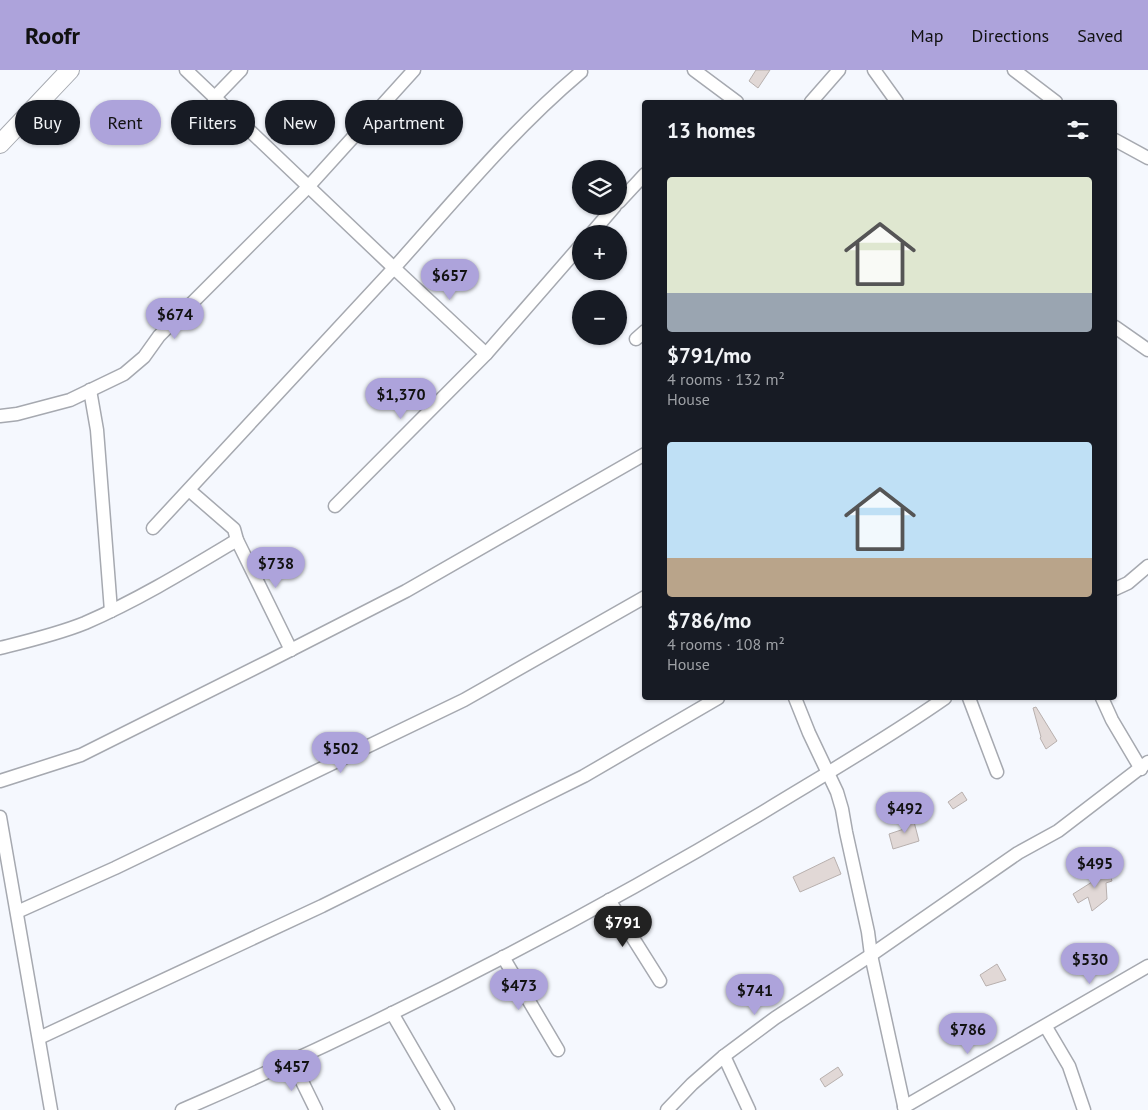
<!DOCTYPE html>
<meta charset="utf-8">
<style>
:root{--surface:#171b24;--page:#20242c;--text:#f1f3f6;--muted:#9ea1a6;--accent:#ada3db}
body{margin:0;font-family:"PT Sans",sans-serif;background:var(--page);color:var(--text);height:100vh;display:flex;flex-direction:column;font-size:19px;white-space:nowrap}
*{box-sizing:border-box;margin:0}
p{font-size:16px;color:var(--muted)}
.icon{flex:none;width:28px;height:28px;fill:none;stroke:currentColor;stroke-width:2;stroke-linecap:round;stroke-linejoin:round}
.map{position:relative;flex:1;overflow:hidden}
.details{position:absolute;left:642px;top:30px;width:475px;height:600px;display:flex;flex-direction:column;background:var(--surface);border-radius:5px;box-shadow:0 1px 4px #0004}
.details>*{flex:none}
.hud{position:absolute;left:15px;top:30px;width:475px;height:45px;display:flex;gap:10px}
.controls{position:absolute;left:572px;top:90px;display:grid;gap:10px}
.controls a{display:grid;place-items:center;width:55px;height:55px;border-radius:50%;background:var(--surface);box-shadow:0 1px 4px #0004;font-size:25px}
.price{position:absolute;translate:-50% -42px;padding:0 11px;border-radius:18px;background:var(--accent);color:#111;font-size:16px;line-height:32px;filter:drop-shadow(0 1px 2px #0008)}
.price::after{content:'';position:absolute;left:50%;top:30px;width:15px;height:11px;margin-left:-8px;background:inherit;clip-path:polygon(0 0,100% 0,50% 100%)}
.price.current{background:#222;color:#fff}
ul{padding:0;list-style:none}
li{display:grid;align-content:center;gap:10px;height:265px;padding:0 25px}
li span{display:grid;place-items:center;height:155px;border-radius:5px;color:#555}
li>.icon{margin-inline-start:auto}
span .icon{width:90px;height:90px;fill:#fffc;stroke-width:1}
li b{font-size:21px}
h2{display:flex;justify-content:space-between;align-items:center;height:60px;padding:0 25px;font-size:21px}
.tag{padding:0 18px;border-radius:22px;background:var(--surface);box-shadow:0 1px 4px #0004;font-size:18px;line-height:45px}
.tag.current{background:var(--accent);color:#111}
header{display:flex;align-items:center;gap:30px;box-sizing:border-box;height:70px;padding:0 25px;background:var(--accent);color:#111}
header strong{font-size:24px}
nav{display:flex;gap:28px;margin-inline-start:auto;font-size:18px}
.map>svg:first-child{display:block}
.building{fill:#e1d8d6;stroke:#b8b0ae}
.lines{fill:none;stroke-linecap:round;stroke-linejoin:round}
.minor-casing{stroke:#a6a9b0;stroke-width:15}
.secondary-casing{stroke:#a6a9b0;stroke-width:20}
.minor{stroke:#fff;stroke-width:12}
.secondary{stroke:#fff;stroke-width:18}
</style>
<header>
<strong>Roofr</strong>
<nav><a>Map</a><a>Directions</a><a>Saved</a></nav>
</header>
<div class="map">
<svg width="1148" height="1040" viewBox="0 0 1148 1040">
<rect width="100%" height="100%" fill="#f5f8fe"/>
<g class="building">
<polygon points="756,0 770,0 758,18 749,11"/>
<polygon points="1036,637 1057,671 1046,679 1040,668 1041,667 1033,638"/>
<polygon points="962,722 967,730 953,739 948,732"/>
<polygon points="912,744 919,771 893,779 889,764 904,759 900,751"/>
<polygon points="834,787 841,804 800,822 793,807"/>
<polygon points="1108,798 1112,811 1106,813 1107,829 1092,841 1088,827 1078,833 1073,824 1092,812 1090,804"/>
<polygon points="997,894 1006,910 986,916 980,905"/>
<polygon points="838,997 843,1005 825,1017 820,1009"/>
</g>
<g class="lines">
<defs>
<g id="minor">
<path d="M186 0 394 198C454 131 512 60 581 2"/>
<polyline points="694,0 737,32"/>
<polyline points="874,0 897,32"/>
<polyline points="1014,0 1056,32"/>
<polyline points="214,28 241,0"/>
<polyline points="811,32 839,0"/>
<polyline points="1115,70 1148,88"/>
<polyline points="619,132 645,104"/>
<polyline points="591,164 615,136"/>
<polyline points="1115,257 1148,280"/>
<polyline points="636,269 645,261"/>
<polyline points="90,320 97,360 111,541"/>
<polyline points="0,346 17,344 70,330 124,304 144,287 159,266 308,117 414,0"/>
<polyline points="189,420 234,459 237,470 291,580"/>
<polyline points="335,436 486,284 581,175"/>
<polyline points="153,458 394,198 486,284"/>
<polyline points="1115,519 1128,513 1148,496"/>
<path d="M0 578C28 571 58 564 85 553 138 530 187 500 237 470"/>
<polyline points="795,628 809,663 837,722 842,739 846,762 868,862 871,885 905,1040"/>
<polyline points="969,628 997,702"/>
<polyline points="1102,628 1112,650 1141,699"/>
<polyline points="0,711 81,685 269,591 406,521 645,384"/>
<polyline points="0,747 51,1040"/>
<polyline points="609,830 660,911"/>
<polyline points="17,842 115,798 464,630 645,527"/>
<polyline points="503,887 558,980"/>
<polyline points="392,943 448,1040"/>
<polyline points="1046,957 1069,996 1084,1040"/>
<polyline points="39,968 322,836 584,706 718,628"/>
<polyline points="724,986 749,1040"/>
<polyline points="292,991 316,1040"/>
<polyline points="904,1037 1148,896"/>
<path d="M182 1040C381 954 574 855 760 744 822 706 885 670 945 628"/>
<polyline points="667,1040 692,1014 724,986 775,948 871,885 1018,783 1058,761 1148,692"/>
</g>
<polyline id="secondary" points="0,74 70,0"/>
</defs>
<use href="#minor" class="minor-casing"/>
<use href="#secondary" class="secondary-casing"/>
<use href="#minor" class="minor"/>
<use href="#secondary" class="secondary"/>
</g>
</svg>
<div class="controls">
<a><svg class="icon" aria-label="layers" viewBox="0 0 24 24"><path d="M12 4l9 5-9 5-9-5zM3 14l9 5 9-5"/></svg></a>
<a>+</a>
<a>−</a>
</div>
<b class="price" style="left:450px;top:231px">$657</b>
<b class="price" style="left:175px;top:270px">$674</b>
<b class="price" style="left:401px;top:350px">$1,370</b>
<b class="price" style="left:276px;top:519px">$738</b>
<b class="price" style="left:341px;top:704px">$502</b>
<b class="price" style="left:905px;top:764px">$492</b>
<b class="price" style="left:1095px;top:819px">$495</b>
<b class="price current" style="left:623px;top:878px">$791</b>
<b class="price" style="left:1090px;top:915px">$530</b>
<b class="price" style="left:519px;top:941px">$473</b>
<b class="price" style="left:755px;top:946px">$741</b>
<b class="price" style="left:968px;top:985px">$786</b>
<b class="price" style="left:292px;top:1022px">$457</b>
<div class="hud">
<a class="tag">Buy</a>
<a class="tag current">Rent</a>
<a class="tag">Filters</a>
<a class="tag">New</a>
<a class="tag">Apartment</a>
</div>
<section class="details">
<h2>13 homes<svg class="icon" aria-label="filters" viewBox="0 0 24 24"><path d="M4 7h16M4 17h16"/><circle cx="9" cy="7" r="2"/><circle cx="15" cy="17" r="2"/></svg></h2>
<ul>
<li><span style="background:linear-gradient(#dfe7d0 75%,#9aa5b1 0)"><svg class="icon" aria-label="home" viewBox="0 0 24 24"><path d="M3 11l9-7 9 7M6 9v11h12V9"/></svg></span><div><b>$791/mo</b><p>4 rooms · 132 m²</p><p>House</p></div></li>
<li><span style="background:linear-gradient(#bfe0f5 75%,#b9a48a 0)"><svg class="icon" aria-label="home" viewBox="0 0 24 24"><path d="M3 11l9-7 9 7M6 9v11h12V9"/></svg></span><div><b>$786/mo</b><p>4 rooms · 108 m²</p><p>House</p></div></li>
</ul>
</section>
</div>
